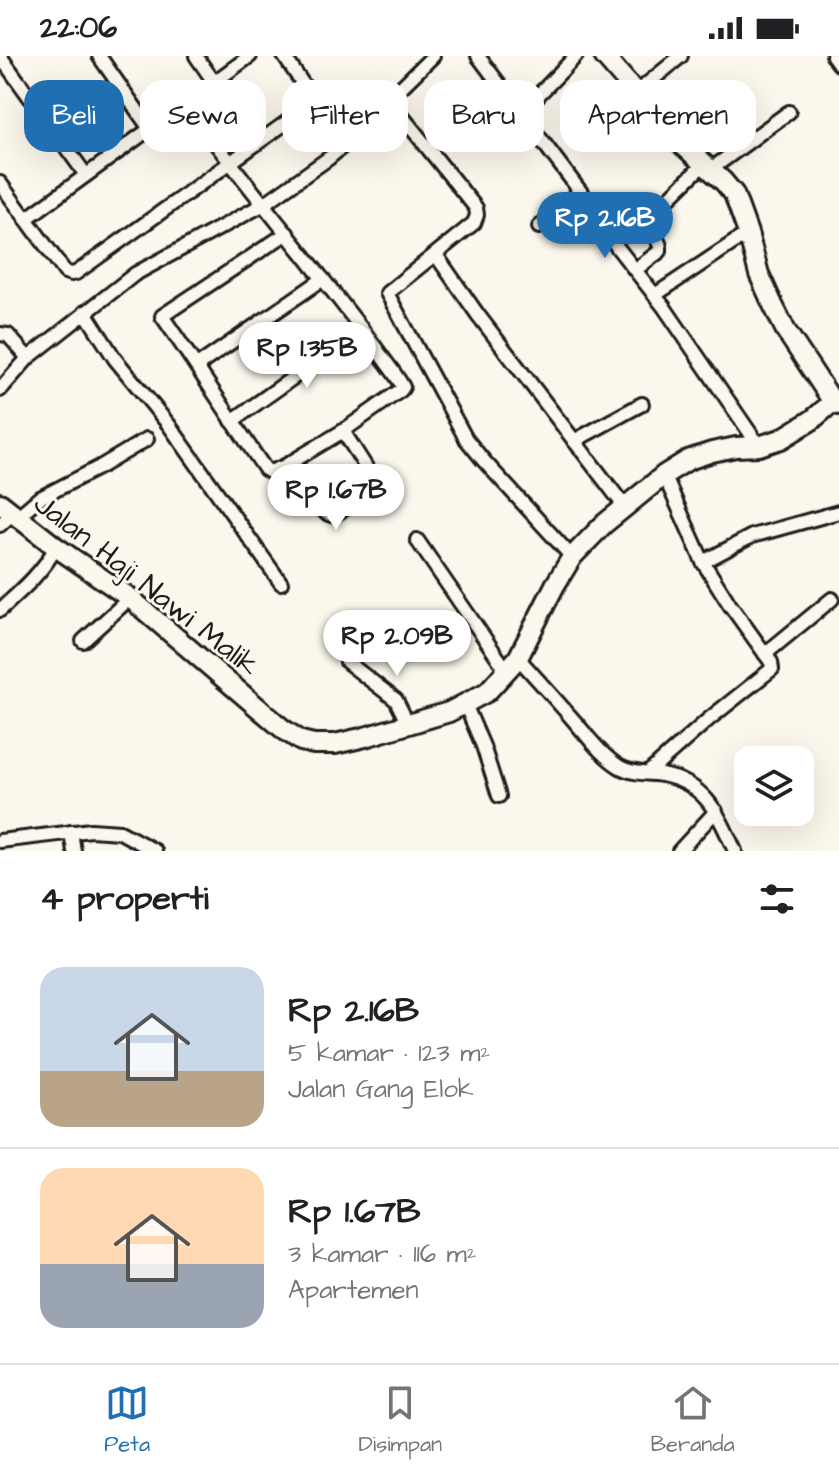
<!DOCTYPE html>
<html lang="id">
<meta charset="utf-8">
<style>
:root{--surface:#fff;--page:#f6f6f6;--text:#202124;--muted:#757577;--line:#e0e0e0;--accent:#1f6fb2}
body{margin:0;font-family:"Architects Daughter",sans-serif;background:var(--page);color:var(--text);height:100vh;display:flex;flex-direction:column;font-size:30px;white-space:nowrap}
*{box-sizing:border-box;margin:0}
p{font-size:26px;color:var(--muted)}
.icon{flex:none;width:44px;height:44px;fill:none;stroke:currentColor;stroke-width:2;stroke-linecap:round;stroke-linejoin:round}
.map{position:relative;height:795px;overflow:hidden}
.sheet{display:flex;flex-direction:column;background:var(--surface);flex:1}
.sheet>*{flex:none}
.hud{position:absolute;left:24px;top:24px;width:792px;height:72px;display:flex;gap:16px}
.buttons{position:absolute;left:734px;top:690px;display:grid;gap:16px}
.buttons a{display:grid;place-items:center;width:80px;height:80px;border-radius:16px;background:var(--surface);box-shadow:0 8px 32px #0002;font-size:40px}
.price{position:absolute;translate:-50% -68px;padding:0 18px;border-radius:28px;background:#fff;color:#222;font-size:26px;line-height:52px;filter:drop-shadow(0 2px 4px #0008)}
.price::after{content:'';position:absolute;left:50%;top:48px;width:24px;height:18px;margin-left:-12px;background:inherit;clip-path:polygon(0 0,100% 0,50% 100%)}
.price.active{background:var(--accent);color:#fff}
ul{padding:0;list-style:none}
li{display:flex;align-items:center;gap:24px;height:200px;padding:0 40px}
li+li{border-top:2px solid var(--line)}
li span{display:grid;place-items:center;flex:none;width:224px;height:160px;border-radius:24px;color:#555}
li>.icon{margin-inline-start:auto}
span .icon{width:96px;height:96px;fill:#fffc;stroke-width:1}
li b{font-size:34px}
h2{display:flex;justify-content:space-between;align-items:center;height:96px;padding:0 40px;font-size:34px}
.pill{padding:0 28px;border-radius:24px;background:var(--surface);box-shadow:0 8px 32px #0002;font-size:28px;line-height:72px}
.pill.active{background:var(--accent);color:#fff}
.status{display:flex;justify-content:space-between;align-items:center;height:56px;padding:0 40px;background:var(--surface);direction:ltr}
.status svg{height:22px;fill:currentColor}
.tab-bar{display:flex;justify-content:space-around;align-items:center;height:112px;border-top:2px solid var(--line);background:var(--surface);font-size:22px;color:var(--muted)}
.tab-bar a{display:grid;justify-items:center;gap:4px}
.tab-bar .active{color:var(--accent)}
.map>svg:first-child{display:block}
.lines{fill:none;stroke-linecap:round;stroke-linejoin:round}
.street-casing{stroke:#1c1c1c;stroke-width:18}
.secondary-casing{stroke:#1c1c1c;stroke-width:24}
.street{stroke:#fbf7ec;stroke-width:12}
.secondary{stroke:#fbf7ec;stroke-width:18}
.labels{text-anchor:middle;stroke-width:6;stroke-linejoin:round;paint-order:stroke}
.street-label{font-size:30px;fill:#1c1c1c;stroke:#fbf7ec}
</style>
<div class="status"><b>22:06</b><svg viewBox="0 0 49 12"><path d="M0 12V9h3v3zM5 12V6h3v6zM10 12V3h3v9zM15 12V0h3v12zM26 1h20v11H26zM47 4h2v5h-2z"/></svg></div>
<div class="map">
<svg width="839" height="795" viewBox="0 0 839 795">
<rect width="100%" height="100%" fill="#fbf7ec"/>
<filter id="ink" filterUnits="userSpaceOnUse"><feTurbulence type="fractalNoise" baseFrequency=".0125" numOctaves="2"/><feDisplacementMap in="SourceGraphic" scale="16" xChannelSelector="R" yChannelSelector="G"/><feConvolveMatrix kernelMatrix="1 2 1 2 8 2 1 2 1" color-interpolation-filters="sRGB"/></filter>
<g filter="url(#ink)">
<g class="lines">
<defs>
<g id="street">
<polyline points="0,0 86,119"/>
<polyline points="99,0 150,73"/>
<polyline points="196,0 214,26"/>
<polyline points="284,0 311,40"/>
<polyline points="478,0 580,135 617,191 664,251 759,390"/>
<polyline points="833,0 839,8"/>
<polyline points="635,38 681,0"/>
<polyline points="389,44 476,152 477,159 474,167 387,237 466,383 484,405 572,501"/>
<path d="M185 47C229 107 276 164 322 222 341 246 360 270 378 295 386 307 396 318 403 331L401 334 343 375 285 410 270 416 265 413C230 362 197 310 162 260L287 177"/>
<polyline points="520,58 576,0"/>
<polyline points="710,114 789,56"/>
<polyline points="0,127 65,216 71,218 76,217 298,58"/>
<polyline points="26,163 250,0"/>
<polyline points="539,171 580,135"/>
<polyline points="436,199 478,259 625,451"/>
<path d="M635 214 660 195V190L649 162C667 144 685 126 704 108"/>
<polyline points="655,239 748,177"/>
<polyline points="85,256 115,303 169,369 281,527"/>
<polyline points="0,278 8,279 28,302"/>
<polyline points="197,310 323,223"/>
<polyline points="0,334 28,302 135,218 264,148 329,102 349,85 377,55 433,0"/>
<polyline points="232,365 362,273"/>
<polyline points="574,385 642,348"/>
<polyline points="285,410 326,457 331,459 337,457 375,435 377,431 376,427 343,375"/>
<polyline points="17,461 38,443 100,411 147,383"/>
<polyline points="0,469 13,457"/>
<polyline points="417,484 507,615"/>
<polyline points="703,506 752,480 839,456"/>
<path d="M0 554C22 534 42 517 56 491"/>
<polyline points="83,585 130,542"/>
<polyline points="765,598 832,543"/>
<path d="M518 602C538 624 557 645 576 667 589 682 602 700 620 711 632 718 648 717 662 719 706 727 718 758 735 795"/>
<polyline points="347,606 396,644 408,668"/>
<polyline points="465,648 483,690 499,740"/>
<polyline points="648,717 709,663 772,613 771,606 730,549 703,506 664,419"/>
<polyline points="71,776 74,795"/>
<polyline points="0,785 91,774 120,776 155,795"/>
<polyline points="679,795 716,755"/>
</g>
<g id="secondary">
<polyline points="604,0 677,84 723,125 734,138 748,177 759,218 773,249 786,275 833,346 839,349"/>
<polyline points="0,447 56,491 130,542 283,673 301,685 314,688 335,688 365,681 449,656 487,636 518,602 555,529 572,501 604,468 625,451 664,419 688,404 712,396 736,391 759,390 781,383 812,364 833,346"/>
</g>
</defs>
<use href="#street" class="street-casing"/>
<use href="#secondary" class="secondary-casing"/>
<use href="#street" class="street"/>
<use href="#secondary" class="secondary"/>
</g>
</g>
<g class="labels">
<g class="street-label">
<text transform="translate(147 528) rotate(38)" y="10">Jalan Haji Nawi Malik</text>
</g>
</g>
</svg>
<div class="buttons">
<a><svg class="icon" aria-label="layers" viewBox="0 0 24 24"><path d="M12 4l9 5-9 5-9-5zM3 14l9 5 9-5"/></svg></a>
</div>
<b class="price active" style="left:605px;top:204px">Rp 2.16B</b>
<b class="price" style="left:307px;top:334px">Rp 1.35B</b>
<b class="price" style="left:336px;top:476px">Rp 1.67B</b>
<b class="price" style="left:397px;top:622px">Rp 2.09B</b>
<div class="hud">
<a class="pill active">Beli</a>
<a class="pill">Sewa</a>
<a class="pill">Filter</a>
<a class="pill">Baru</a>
<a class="pill">Apartemen</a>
</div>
</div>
<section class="sheet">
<h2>4 properti<svg class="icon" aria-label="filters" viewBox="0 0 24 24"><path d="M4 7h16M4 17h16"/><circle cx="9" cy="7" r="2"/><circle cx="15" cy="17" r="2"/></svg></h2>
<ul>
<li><span style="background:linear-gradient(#c9d6e8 65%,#b9a48a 0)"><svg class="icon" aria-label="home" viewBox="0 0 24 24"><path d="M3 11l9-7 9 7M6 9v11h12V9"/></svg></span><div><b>Rp 2.16B</b><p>5 kamar · 123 m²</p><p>Jalan Gang Elok</p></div></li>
<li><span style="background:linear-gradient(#ffd9b3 60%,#9aa5b1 0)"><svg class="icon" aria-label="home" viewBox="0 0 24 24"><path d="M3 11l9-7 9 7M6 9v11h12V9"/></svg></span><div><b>Rp 1.67B</b><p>3 kamar · 116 m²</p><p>Apartemen</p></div></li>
</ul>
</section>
<nav class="tab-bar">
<a class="active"><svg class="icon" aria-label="map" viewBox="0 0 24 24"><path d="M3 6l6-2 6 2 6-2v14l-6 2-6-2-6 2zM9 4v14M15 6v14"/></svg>Peta</a>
<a><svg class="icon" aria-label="saved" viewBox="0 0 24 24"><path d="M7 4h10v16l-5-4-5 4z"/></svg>Disimpan</a>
<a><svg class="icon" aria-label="home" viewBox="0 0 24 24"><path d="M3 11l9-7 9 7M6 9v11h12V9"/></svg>Beranda</a>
</nav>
